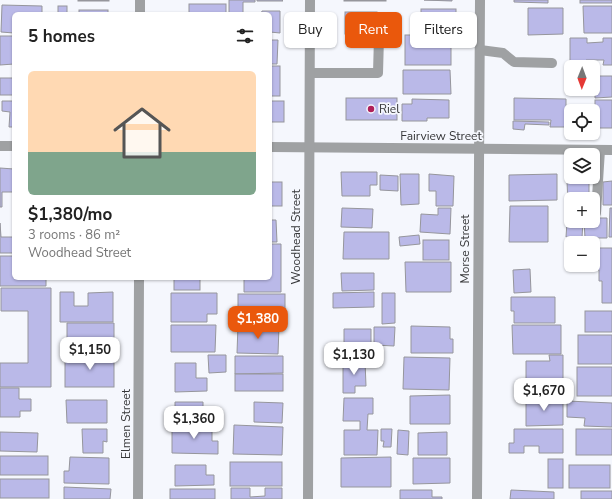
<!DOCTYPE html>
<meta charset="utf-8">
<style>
:root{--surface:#fff;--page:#f2f2f2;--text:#222;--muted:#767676;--accent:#ea580c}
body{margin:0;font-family:"Nunito Sans",sans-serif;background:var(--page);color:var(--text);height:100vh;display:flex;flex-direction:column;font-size:15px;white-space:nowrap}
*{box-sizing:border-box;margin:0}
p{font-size:13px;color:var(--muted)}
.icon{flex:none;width:22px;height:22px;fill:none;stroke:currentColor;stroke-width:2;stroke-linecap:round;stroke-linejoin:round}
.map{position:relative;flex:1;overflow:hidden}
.details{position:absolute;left:12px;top:12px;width:260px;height:268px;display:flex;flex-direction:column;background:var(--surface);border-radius:6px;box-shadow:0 1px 3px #0004}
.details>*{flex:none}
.hud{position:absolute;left:284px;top:12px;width:268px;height:36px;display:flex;gap:8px}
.needle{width:26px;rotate:181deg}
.fabs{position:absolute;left:564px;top:60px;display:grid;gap:8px}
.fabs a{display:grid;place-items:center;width:36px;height:36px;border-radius:6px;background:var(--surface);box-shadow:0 1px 3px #0004;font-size:20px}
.price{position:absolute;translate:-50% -34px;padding:0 9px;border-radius:8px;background:#fff;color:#222;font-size:13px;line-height:26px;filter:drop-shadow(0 1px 2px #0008)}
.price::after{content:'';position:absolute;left:50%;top:24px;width:12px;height:9px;margin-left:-6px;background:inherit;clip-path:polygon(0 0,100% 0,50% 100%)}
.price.on{background:var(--accent);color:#fff}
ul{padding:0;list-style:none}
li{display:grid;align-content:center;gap:8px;height:212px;padding:0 16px}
li span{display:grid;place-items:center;height:124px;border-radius:6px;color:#555}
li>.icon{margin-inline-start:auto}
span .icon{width:72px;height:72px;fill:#fffc;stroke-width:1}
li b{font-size:17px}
h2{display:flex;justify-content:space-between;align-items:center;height:48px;padding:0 16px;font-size:17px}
.tag{padding:0 14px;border-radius:6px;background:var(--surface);box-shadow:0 1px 3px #0004;font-size:14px;line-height:36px}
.tag.on{background:var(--accent);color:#fff}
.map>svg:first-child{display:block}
.building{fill:#bab9e8;stroke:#96969c}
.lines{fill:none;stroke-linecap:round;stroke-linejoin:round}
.minor{stroke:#9fa1a3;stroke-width:10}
.poi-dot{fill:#af2059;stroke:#f5f7fd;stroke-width:1.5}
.labels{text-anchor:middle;stroke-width:3.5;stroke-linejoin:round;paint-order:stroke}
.poi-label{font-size:12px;fill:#363739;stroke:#f5f7fd;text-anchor:start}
.street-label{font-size:12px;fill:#363739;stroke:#f5f7fd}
</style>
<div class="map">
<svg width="612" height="499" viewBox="0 0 612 499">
<rect width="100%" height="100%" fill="#f5f7fd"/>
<g class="building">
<rect x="78" y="0" width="31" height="1"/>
<polygon points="229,0 255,0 255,2 243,2 243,14 229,14"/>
<polygon points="257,0 282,0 283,1 257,1"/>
<rect x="344" y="0" width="42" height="1"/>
<polygon points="424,0 452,0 452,1"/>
<polygon points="514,0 548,0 548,3 514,2"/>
<rect x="580" y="0" width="32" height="3"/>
<rect x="189" y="4" width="37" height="10"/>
<polygon points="2,5 42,6 42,14 14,14 14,33 1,32"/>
<rect x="58" y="6" width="9" height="8"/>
<polygon points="583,6 612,6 612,33 584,33"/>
<polygon points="528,8 563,8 563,34 528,35"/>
<rect x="421" y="9" width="35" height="21"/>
<rect x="79" y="10" width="29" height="4"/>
<polygon points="262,11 280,11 280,33 270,32 270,14 261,14"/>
<rect x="345" y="12" width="32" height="22"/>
<rect x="405" y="35" width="46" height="30"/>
<polygon points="0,36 14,36 14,64 0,65"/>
<polygon points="570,38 587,38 587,43 603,42 603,38 612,38 612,65 603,65 604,60 586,60 586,65 570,65"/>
<polygon points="270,40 278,40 277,64 270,64"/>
<rect x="270" y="66" width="10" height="30"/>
<polygon points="403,70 450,70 451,94 403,94"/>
<polygon points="595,76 612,76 612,97 595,98"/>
<rect x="0" y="78" width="14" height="17"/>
<rect x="346" y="98" width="51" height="22"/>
<polygon points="514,98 566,99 566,127 550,127 551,120 514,120"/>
<polygon points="412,99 449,100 449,118 427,118 427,121 402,121 402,104 412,104"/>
<rect x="595" y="100" width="17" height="28"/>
<polygon points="2,101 14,101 14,127 9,127 10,112 2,111"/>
<rect x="270" y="101" width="14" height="21"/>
<polygon points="513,121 549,122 549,125 525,124 524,130 513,129"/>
<polygon points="0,168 14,169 14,192 2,192 2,207 0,207"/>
<polygon points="341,172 377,172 377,185 370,185 370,196 342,196"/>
<polygon points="400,174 419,174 419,204 401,205"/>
<polygon points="429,174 454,176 453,206 436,206 436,191 429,191"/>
<polygon points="557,174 557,200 509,201 509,175"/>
<polygon points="380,175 398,176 398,191 380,190"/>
<polygon points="567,181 589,181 589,199 571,199 571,205 568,205"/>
<polygon points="612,181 612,205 603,205 603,182"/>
<rect x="270" y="182" width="12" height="24"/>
<polygon points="510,206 548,206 548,242 509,242"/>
<polygon points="568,207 571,207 571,221 583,221 582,238 566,237"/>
<polygon points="342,208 373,209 372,228 341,227"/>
<polygon points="438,208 451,208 450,234 420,232 421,214 438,215"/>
<polygon points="610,208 612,208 612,237 609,237"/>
<polygon points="593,218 607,218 607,238 585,238 584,221 593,221"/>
<polygon points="270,220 276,220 277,242 270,242"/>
<polygon points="0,223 1,237 14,237 14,253 0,253"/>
<polygon points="344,232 389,232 389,259 343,259"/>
<polygon points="419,235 420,244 400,246 399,237"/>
<rect x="423" y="240" width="26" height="20"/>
<polygon points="270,244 281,244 281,292 244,292 244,278 270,278"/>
<polygon points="596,248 612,248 612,303 602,303 602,281 599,281 599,270 596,270"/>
<polygon points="0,256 14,256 14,278 46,278 46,286 0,286"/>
<polygon points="405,262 451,262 451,292 406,292"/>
<polygon points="530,269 531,292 514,293 513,270"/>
<polygon points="341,273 374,273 374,290 342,291"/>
<rect x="174" y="278" width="26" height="12"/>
<polygon points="1,288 51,288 51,387 0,387 0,363 28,363 28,311 1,311"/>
<polygon points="60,292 74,292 74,306 88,306 88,293 113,292 113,322 60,322"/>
<polygon points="374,292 374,307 333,308 333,293"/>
<polygon points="171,293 217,293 217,314 207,314 207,322 171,322"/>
<polygon points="382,293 395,293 395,323 382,324"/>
<rect x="238" y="294" width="47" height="28"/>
<polygon points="511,297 555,297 555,323 514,323 514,311 511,311"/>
<rect x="585" y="311" width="27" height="21"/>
<polygon points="67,323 114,323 114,354 67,353"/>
<polygon points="171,325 216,325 215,352 171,352"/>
<polygon points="238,325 279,326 278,354 237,353"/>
<polygon points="512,325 561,325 561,354 513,354"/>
<polygon points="411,326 450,327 450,339 453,339 453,353 411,353"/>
<polygon points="374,327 395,327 394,346 374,345"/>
<polygon points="344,329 371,329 371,351 344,352"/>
<rect x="578" y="335" width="34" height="29"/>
<rect x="65" y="355" width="49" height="32"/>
<polygon points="208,355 226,355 226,372 209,373"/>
<polygon points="549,355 563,355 563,383 526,383 526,361 550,361"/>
<polygon points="235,356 283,356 283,373 235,374"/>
<polygon points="404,357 450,358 449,390 403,389"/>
<polygon points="343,361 365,361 366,386 355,386 355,393 343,393"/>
<polygon points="175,363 196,363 196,378 207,378 207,391 175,392"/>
<rect x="577" y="367" width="35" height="29"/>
<rect x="235" y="374" width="48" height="17"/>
<polygon points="0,388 19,388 19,399 31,399 31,411 20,411 20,417 0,417"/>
<polygon points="450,395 450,424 410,424 410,396"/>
<polygon points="344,398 373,398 373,414 368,414 367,430 378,430 377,455 344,455 344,430 360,430 360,421 343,421"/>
<polygon points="563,399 563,425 526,426 526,400"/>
<polygon points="66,400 107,400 107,423 67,423"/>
<polygon points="567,401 612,403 612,427 584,426 585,418 567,417"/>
<polygon points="175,402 203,402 203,422 170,422 170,409 175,409"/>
<polygon points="254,402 283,403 282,423 254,422"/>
<polygon points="234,425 283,427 282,455 233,454"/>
<polygon points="172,426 212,426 212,441 218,441 218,454 172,453"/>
<polygon points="82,429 107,429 107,442 103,441 103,453 83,453"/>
<polygon points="381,429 392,429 391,447 383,447 384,441 381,441"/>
<polygon points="514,429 563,429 563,453 539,453 539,446 524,446 524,453 509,453 509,443 514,443"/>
<rect x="576" y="429" width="36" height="26"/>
<polygon points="398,430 409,431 408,455 397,454"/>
<polygon points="0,432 38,433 37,452 0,451"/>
<polygon points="447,432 447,455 418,455 418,433"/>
<rect x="0" y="456" width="48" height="19"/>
<polygon points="70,457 109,458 109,484 64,483 64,471 69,471"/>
<polygon points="391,457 391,487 341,487 341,458"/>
<polygon points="413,458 450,458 450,483 413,484"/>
<rect x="548" y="459" width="15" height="29"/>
<rect x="230" y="462" width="52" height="24"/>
<polygon points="175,465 206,465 206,475 214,475 214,485 175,486"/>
<rect x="569" y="465" width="41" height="23"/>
<rect x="0" y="479" width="49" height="19"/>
<polygon points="64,487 111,489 110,499 64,499"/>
<polygon points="231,488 250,488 250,497 265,496 265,488 282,488 282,499 231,499"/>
<rect x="170" y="489" width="45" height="10"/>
<polygon points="400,490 432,490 432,497 442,497 442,499 400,499"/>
<polygon points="511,490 554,492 554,499 510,499"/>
<rect x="581" y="491" width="31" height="8"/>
</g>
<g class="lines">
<g class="minor">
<polyline points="140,14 140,0"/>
<polyline points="480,50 503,53 514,62 552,63"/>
<polyline points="310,73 378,73 379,37"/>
<polyline points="0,146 14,146"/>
<polyline points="270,147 612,150"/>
<polyline points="596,213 600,150"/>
<polyline points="138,499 139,278"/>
<polyline points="308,499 310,0"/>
<polyline points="477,499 480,0"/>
</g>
</g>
<circle class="poi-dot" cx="371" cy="109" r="4"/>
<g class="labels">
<g class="poi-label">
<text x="379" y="113">Riel</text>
</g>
<g class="street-label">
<text x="441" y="140">Fairview Street</text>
<text transform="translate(296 237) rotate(-90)" y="4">Woodhead Street</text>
<text transform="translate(465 249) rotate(-90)" y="4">Morse Street</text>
<text transform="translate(126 424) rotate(-90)" y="4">Elmen Street</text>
</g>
</g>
</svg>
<div class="fabs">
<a><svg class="needle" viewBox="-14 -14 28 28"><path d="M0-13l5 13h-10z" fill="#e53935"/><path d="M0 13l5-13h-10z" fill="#767676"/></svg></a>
<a><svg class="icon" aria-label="locate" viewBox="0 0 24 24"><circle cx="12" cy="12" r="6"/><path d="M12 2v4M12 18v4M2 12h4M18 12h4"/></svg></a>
<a><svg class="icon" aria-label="layers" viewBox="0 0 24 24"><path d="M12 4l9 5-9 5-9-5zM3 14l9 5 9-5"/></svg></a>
<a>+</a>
<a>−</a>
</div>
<b class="price on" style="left:258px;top:340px">$1,380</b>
<b class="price" style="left:90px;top:371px">$1,150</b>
<b class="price" style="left:354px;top:376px">$1,130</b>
<b class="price" style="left:544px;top:412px">$1,670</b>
<b class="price" style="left:194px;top:440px">$1,360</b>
<div class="hud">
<a class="tag">Buy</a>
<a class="tag on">Rent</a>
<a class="tag">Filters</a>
</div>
<section class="details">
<h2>5 homes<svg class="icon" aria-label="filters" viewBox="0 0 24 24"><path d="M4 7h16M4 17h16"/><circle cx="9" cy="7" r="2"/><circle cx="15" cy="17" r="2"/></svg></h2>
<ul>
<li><span style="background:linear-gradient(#ffd9b3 65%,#7fa58c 0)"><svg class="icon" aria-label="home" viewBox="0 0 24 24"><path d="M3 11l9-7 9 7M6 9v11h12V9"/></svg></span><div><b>$1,380/mo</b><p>3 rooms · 86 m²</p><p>Woodhead Street</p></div></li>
</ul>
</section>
</div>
